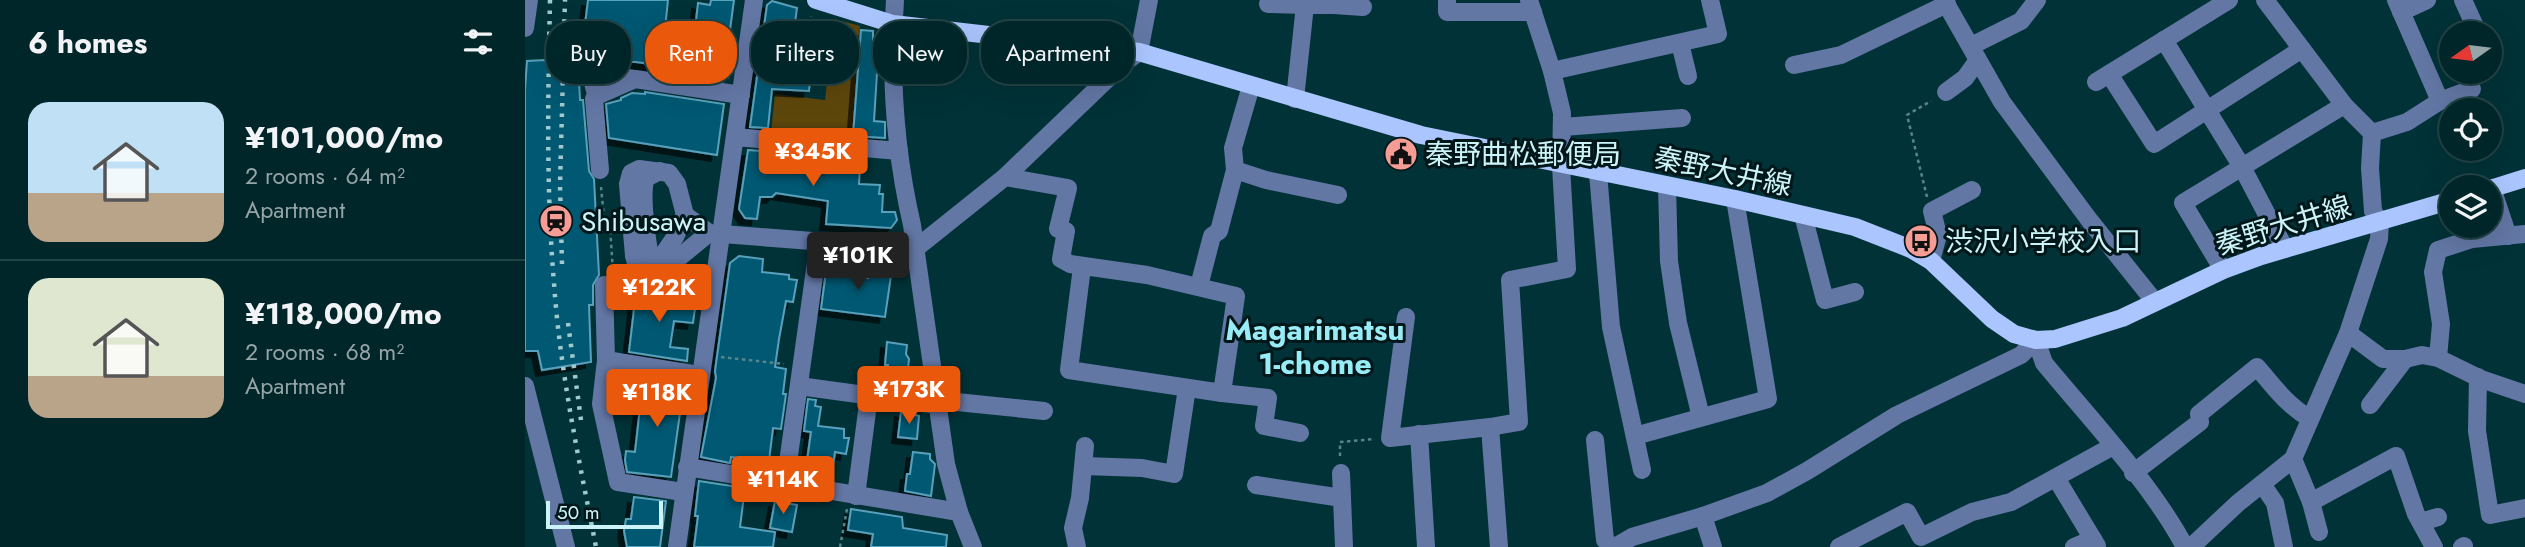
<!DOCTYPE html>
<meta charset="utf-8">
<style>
:root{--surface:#002629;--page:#0e3235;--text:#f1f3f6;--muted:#95a5a8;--line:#224346;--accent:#ea580c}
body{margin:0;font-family:Jost,"Noto Sans JP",sans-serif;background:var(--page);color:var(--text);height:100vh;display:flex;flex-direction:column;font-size:26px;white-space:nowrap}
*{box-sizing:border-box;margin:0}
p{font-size:23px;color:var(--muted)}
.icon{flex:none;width:38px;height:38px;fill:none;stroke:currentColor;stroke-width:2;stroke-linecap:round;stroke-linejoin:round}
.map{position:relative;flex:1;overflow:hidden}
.sheet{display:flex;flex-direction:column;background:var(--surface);width:525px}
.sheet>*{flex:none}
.guide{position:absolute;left:21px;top:21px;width:665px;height:63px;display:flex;gap:14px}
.needle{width:46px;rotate:256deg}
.buttons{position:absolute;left:1914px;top:21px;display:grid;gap:14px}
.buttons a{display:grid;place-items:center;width:63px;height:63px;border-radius:50%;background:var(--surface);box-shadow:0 7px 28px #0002,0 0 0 2px var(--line);font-size:35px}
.scale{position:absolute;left:21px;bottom:18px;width:117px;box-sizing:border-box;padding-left:7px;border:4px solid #ccf3f8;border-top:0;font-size:19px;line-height:24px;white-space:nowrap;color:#ccf3f8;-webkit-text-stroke:5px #00171a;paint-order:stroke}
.price{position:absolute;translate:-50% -60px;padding:0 16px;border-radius:7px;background:var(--accent);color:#fff;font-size:23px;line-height:46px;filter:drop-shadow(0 2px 4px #0008)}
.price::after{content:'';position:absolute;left:50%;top:42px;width:21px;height:16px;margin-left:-10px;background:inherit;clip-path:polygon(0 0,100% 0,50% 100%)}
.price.active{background:#222;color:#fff}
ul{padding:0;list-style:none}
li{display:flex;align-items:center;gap:21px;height:175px;padding:0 28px}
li+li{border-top:2px solid var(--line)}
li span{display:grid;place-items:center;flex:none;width:196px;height:140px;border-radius:21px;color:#555}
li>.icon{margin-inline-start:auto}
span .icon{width:84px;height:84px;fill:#fffc;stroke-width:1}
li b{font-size:30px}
h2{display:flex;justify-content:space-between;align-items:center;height:84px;padding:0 28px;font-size:30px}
.chip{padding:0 24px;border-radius:28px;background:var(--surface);box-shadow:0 7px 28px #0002,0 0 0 2px var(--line);font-size:24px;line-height:63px}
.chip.active{background:var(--accent);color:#fff}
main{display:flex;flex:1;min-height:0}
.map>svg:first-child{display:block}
.green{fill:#5e470b}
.building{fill:#005972;stroke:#59a0bb;stroke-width:2;filter:url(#shadow)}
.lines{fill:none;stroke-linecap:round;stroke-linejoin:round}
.path{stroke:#58858a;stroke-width:2.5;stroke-dasharray:3.5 3.5;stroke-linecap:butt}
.minor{stroke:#6377a5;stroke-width:18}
.major{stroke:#abc5fe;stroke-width:18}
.rail{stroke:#a1cacf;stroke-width:4.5;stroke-dasharray:3.5 7;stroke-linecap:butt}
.labels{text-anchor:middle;stroke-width:6;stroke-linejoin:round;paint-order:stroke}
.poi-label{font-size:28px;fill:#ccf3f8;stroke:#00171a;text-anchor:start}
.street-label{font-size:28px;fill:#ccf3f8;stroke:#00171a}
.neighbourhood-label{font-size:30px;font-weight:bold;fill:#98ecf6;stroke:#00171a}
</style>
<main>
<section class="sheet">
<h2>6 homes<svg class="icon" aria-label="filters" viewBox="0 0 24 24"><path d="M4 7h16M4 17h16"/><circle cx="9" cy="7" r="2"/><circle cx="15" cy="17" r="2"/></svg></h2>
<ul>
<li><span style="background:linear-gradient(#bfe0f5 65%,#b9a48a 0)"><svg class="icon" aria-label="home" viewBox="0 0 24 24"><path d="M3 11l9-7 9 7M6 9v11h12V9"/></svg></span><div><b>¥101,000/mo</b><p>2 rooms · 64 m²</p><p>Apartment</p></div></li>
<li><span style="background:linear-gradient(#dfe7d0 70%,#b9a48a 0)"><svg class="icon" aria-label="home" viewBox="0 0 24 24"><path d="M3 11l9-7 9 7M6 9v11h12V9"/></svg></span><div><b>¥118,000/mo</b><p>2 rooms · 68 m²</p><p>Apartment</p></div></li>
</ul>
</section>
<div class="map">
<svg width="2000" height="547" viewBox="0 0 2000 547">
<defs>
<filter id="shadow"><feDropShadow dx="-6" dy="6" stdDeviation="0" flood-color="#0009"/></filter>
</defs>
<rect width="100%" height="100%" fill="#003237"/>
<polygon class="green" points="309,19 335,26 327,141 246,133 250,94 300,100"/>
<g class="building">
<polygon points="63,0 143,0 139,39 140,48 143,49 141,66 111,62 98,62 97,65 82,63 86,37 59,33"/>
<polygon points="186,0 209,0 205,30 186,28 185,32 170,30 173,3 185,5"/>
<polygon points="247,1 272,8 270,23 259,22 254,52 287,56 287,61 292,61 290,82 285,82 284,91 247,89 243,128 225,127 242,5"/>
<polygon points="336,30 348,31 348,40 354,41 349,121 360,122 360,138 328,136"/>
<polygon points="172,53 205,58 203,78 198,78 198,81 173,77 174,68 170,68"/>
<polygon points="20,60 21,63 53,60 55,100 58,100 64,171 69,179 74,275 68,285 68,305 64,305 66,362 17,370 13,351 0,351 0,89 2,61"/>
<polygon points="120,92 199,104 192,155 84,138 81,104 96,100 96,98 107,93 120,94"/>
<polygon points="223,150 304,156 303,165 335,167 334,184 355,185 354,194 358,194 357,212 370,212 372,220 366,228 301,224 303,201 251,193 247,197 235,197 232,219 220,218 214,209"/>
<polygon points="214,256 238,259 237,272 264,275 264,279 272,280 268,302 261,301 254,339 250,367 261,369 258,394 261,394 256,429 248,428 244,461 206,457 205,463 176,457 191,378 190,371 205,263"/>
<polygon points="345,266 367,269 360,317 296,309 301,271 343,278"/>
<polygon points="114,291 168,298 171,301 168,323 149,321 145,347 163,349 162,361 104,352 111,292"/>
<polygon points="362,342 382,345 381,354 384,359 383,369 394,371 392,391 361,386 363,365 360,365"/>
<polygon points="132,380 159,385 146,477 102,472 100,460 101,451 110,452 118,381 131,383"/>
<polygon points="283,399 291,400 290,406 296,407 293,426 319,429 319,438 324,438 321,454 310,452 306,479 280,475 286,432 279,431"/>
<polygon points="376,411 394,416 392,439 373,437"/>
<polygon points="388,452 405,454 405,459 410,464 406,496 380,491 382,474 385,474"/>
<polygon points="174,481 220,488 215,527 250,532 248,547 169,547 173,516 170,516"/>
<polygon points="109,497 141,501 135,547 102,547 99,531 101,519 106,519"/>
<polygon points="250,501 272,505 267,532 245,528"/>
<polygon points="326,509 377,517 378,528 422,535 421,547 346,547 348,534 323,530"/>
</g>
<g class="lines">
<g class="path">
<polyline points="281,51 286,16"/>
<polyline points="76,187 80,227 85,227 88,272"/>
<polyline points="1402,197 1382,115 1406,101"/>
<polyline points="72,228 80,227"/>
<polyline points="196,357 259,364"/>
<polyline points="815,456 815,442 850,439"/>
<polyline points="315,547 322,509"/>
</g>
<g class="minor">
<path d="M370 0C365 74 370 152 387 225L421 464 434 512 448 547"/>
<polyline points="922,0 922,12 1008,12"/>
<polyline points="1419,0 1477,102 1565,221 1630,302"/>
<polyline points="1871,0 1915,101"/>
<polyline points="1938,0 1953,33"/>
<polyline points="743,4 780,5"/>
<polyline points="809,5 838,7"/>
<polyline points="1876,12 1902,0"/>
<polyline points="0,28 4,0"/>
<polyline points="1639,40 1717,167 1760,249"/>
<polyline points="1155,43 1163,76"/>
<polyline points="1446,46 1496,21 1512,0"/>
<polyline points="1269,65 1316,55 1422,4"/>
<polyline points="1027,71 1193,34 1185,0"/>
<polyline points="1584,74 1629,144 1777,49"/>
<path d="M110 79 75 73C67 76 67 82 70 90L76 94 110 79 216 95"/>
<polyline points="1571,82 1704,0"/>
<polyline points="72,92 69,99 75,170"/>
<polyline points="1421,92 1440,78 1453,60"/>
<polyline points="770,99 780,5 809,5 810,0"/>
<polyline points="1038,127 1157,118"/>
<polyline points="1847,133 1882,122 1915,101 1947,89"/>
<polyline points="210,137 374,151"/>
<polyline points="710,170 741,180 813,195"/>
<polyline points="1073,173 1086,327 1117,470"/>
<polyline points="480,177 543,188 533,229 541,231 536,259 545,264 622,275 711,296 697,393 544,370 557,267"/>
<polyline points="1142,186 1144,261 1153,323 1176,417"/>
<polyline points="1967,188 1983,236"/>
<polyline points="1278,215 1300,300 1330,292"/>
<polyline points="184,233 145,265 117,268 111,263 109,256 103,184 106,173 114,169 144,173 152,184 160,215 184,233 390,249 480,177 599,63 614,52 624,0"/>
<polyline points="1406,261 1413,235 1407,211 1447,190"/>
<path d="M129 268C122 252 115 193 121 178L135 171"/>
<polyline points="129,268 150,237 160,215"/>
<polyline points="1698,270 1658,203 1819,105"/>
<polyline points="79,285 81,360"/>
<polyline points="674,286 687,236 694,231 710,170 708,148 726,86"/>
<polyline points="881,317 865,438 965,427 994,422 985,280 1042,269 1036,166 1037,113 1027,71 1004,0"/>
<polyline points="1823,333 1858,359 1880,359 1897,355 1913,358 1956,379 2000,394"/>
<polyline points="1913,358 1916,324 1908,272 1913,250 1947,239 2000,234"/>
<polyline points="1953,377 1952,431 1965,515 2000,508"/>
<polyline points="0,386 41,547"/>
<polyline points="274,386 413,405"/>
<polyline points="697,393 743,398 739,426 775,433"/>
<polyline points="412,400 519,411"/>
<polyline points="1845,405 1880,359"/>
<polyline points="965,427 974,547"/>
<polyline points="894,434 901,547"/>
<polyline points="1110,436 1243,399 1210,199"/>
<polyline points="1070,440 1080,540 1087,547"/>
<polyline points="1768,459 1786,502 1871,456 1891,514 1909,547"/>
<polyline points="559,466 617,468 649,474 662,388"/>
<polyline points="162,467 434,512"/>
<polyline points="816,473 819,547"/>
<path d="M1608 473 1675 422 1674 414 1732 367C1748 386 1762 405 1784 418"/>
<polyline points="1531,478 1572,546"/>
<polyline points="260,484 294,241"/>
<polyline points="1737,484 1750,503 1759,547"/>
<polyline points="731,485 817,498"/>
<polyline points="158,492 93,482 76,404 81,360 174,375"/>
<polyline points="331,496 344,396"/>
<polyline points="1786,502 1794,532"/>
<polyline points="1178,516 1188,547"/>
<polyline points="1896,522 1913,517"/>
<polyline points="152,547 229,0"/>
<polyline points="552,547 548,528 555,498 560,446"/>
<path d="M1090 547 1107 537 1178 516 1242 493 1282 471 1372 415 1496 355 1511 340 1519 363C1565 419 1626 483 1660 547"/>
<polyline points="1314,547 1382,512 1396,537 1447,512 1486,502 1588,446"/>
<polyline points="1549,547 1568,539"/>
<polyline points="1666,547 1713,503 1768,459 1823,333 1854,239 1855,222 1848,211 1845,168 1847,133 1819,105 1740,0"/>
<polyline points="1937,547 1939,546"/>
</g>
<g class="major">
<polyline points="291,0 368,24 614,52 896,135 1210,199 1330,227 1386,249 1406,261 1467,319 1489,334 1511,340 1530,339 1597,318 1698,270 1736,256 1927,200"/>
<polyline points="1965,189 2000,178"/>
</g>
<g class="rail">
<path d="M25 0C23 94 21 189 29 283 35 372 54 460 71 547"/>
<polyline points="37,264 35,185 40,0"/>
<polyline points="43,323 56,420"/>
</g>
</g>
<defs>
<symbol id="civic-disc" viewBox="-11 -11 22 22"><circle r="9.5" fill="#f59c94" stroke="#00171a"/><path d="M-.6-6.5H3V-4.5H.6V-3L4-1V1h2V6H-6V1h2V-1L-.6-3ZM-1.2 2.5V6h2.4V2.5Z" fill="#111"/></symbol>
<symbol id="station-disc" viewBox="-11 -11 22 22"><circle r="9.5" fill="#f59c94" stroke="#00171a"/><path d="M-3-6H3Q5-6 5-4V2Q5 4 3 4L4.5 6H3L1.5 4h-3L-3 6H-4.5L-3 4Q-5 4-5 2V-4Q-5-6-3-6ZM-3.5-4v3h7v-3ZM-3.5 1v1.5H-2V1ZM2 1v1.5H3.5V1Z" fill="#111"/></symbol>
<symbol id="bus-disc" viewBox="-11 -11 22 22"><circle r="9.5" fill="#f59c94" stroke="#00171a"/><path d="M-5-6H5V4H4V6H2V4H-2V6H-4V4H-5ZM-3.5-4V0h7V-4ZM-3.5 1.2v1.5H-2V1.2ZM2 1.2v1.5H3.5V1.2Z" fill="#111"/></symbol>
</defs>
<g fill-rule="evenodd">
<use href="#civic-disc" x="857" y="135" width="38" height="38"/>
<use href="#station-disc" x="12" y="202" width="38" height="38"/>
<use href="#bus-disc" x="1377" y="222" width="38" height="38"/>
</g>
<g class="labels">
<g class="poi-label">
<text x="900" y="164">秦野曲松郵便局</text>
<text x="56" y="231">Shibusawa</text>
<text x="1420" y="251">渋沢小学校入口</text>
</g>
<g class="street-label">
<text transform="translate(1198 171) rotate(12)" y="10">秦野大井線</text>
<text transform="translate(1758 225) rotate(-17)" y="10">秦野大井線</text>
</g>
<g class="neighbourhood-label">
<text x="790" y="340">Magarimatsu<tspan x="790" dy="34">1-chome</tspan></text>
</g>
</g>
</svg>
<div class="buttons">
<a><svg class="needle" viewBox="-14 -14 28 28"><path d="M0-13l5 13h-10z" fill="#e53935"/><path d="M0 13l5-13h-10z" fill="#95a5a8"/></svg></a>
<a><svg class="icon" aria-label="locate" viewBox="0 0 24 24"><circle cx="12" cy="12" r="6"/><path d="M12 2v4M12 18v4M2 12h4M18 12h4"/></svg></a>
<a><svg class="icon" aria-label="layers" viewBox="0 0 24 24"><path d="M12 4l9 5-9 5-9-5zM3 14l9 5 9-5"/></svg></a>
</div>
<div class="scale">50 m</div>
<b class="price" style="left:288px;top:188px">¥345K</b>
<b class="price active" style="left:333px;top:292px">¥101K</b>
<b class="price" style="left:134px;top:324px">¥122K</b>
<b class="price" style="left:384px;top:426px">¥173K</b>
<b class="price" style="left:132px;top:429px">¥118K</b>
<b class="price" style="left:258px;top:516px">¥114K</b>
<div class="guide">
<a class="chip">Buy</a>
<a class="chip active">Rent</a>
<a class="chip">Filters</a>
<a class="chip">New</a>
<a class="chip">Apartment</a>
</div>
</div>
</main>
